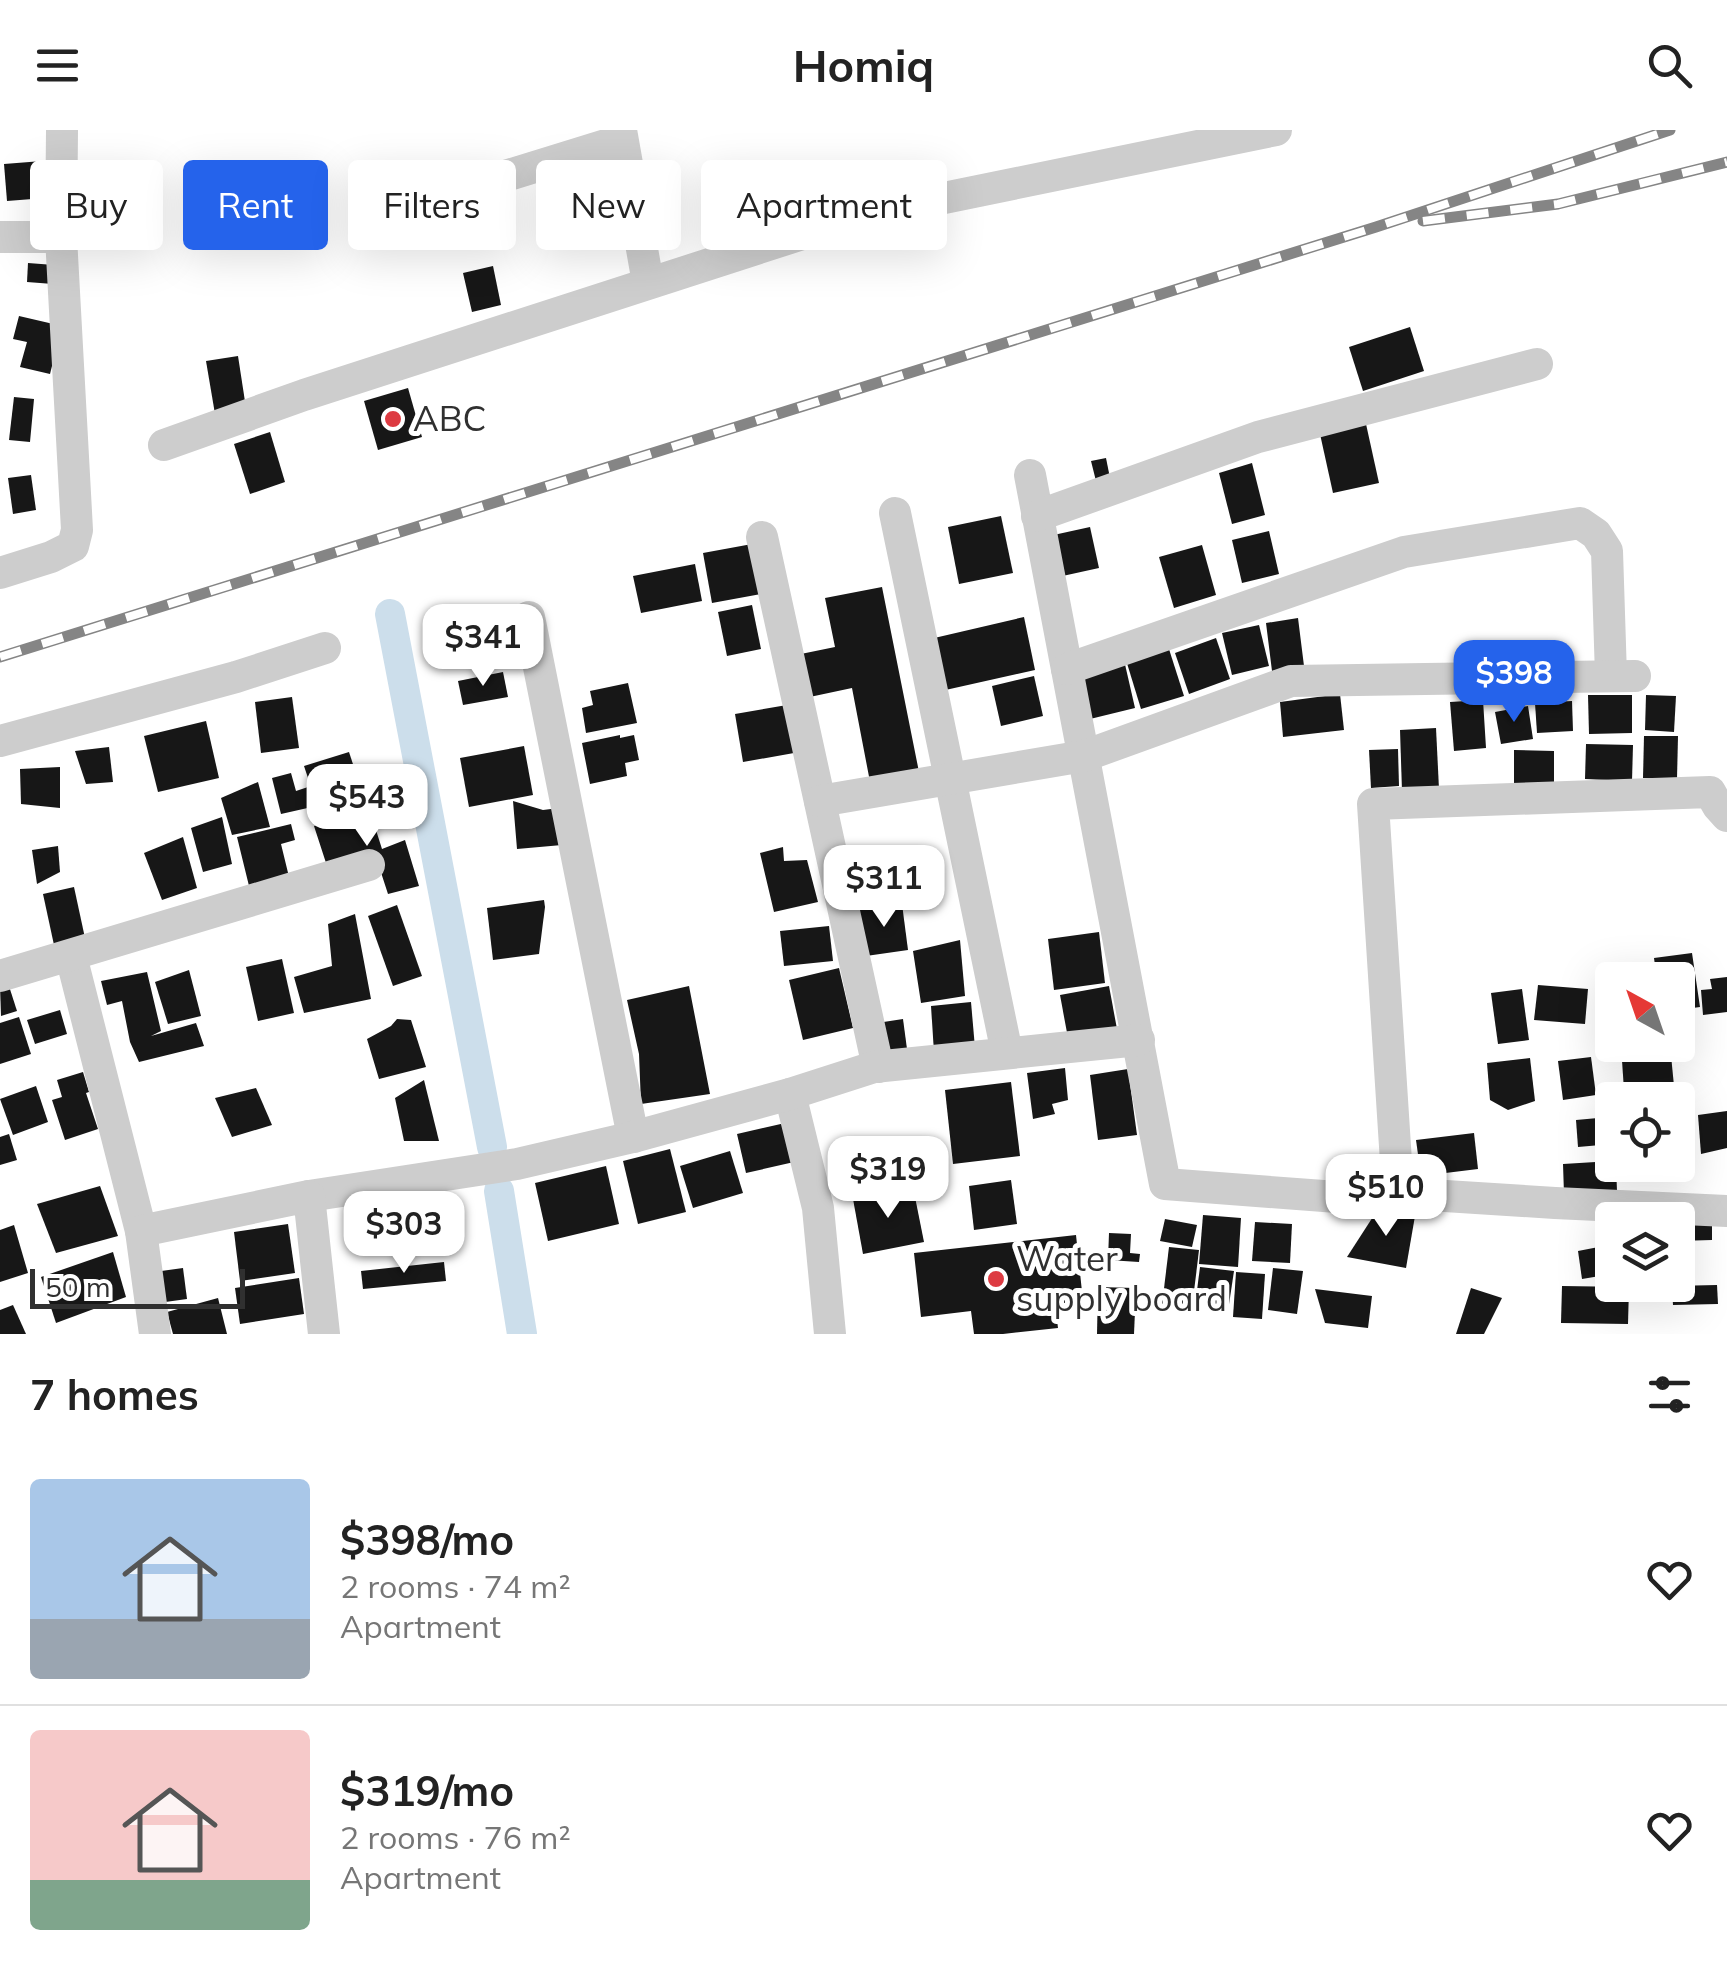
<!DOCTYPE html>
<meta charset="utf-8">
<style>
:root{--surface:#fff;--page:#f2f2f2;--text:#222;--muted:#767676;--line:#e0e0e0;--accent:#2563eb}
body{margin:0;font-family:Mulish,sans-serif;background:var(--page);color:var(--text);height:100vh;display:flex;flex-direction:column;font-size:38px;white-space:nowrap}
*{box-sizing:border-box;margin:0}
p{font-size:32px;color:var(--muted)}
.icon{flex:none;width:55px;height:55px;fill:none;stroke:currentColor;stroke-width:2;stroke-linecap:round;stroke-linejoin:round}
.map{position:relative;height:1204px;overflow:hidden}
.details{display:flex;flex-direction:column;background:var(--surface);flex:1}
.details>*{flex:none}
.top-card{position:absolute;left:30px;top:30px;width:1000px;height:90px;display:flex;gap:20px}
.needle{width:65px;rotate:320deg}
.buttons{position:absolute;left:1595px;top:832px;display:grid;gap:20px}
.buttons a{display:grid;place-items:center;width:100px;height:100px;border-radius:10px;background:var(--surface);box-shadow:0 10px 40px #0002;font-size:50px}
.scale{position:absolute;left:30px;bottom:25px;width:215px;box-sizing:border-box;padding-left:10px;border:5px solid #303030;border-top:0;font-size:28px;line-height:35px;white-space:nowrap;color:#303030;-webkit-text-stroke:8px #fff;paint-order:stroke}
.price{position:absolute;translate:-50% -85px;padding:0 22px;border-radius:20px;background:#fff;color:#222;font-size:32px;line-height:65px;filter:drop-shadow(0 2px 5px #0008)}
.price::after{content:'';position:absolute;left:50%;top:60px;width:30px;height:22px;margin-left:-15px;background:inherit;clip-path:polygon(0 0,100% 0,50% 100%)}
.price.selected{background:var(--accent);color:#fff}
ul{padding:0;list-style:none}
li{display:flex;align-items:center;gap:30px;height:250px;padding:0 30px}
li+li{border-top:2px solid var(--line)}
li span{display:grid;place-items:center;flex:none;width:280px;height:200px;border-radius:10px;color:#555}
li>.icon{margin-inline-start:auto}
span .icon{width:120px;height:120px;fill:#fffc;stroke-width:1}
li b{font-size:42px}
h2{display:flex;justify-content:space-between;align-items:center;height:120px;padding:0 30px;font-size:42px}
.pill{padding:0 35px;border-radius:10px;background:var(--surface);box-shadow:0 10px 40px #0002;font-size:35px;line-height:90px}
.pill.selected{background:var(--accent);color:#fff}
header{display:flex;justify-content:space-between;align-items:center;height:130px;padding:0 30px;background:var(--surface);font-size:45px;font-weight:700}
.map>svg:first-child{display:block}
.lines{fill:none;stroke-linecap:round;stroke-linejoin:round}
.canal{stroke:#ccdeeb;stroke-width:30}
.building{fill:#171717}
.minor{stroke:#cdcdcd;stroke-width:32}
.rail-casing{stroke:#858585;stroke-width:11}
.rail{stroke:#fff;stroke-width:8;stroke-dasharray:22;stroke-linecap:butt}
.poi-dot{fill:#dd3b42;stroke:#fff;stroke-width:4}
.labels{text-anchor:middle;stroke-width:10;stroke-linejoin:round;paint-order:stroke}
.poi-label{font-size:35px;fill:#303030;stroke:#fff;text-anchor:start}
</style>
<header><svg class="icon" aria-label="menu" viewBox="0 0 24 24"><path d="M4 6h16M4 12h16M4 18h16"/></svg>Homiq<svg class="icon" aria-label="search" viewBox="0 0 24 24"><circle cx="10" cy="10" r="6"/><path d="M15 15l6 6"/></svg></header>
<div class="map">
<svg width="1727" height="1204" viewBox="0 0 1727 1204">
<rect width="100%" height="100%" fill="#fff"/>
<g class="lines">
<g class="canal">
<polyline points="390,484 492,1017"/>
<polyline points="499,1061 522,1204"/>
</g>
</g>
<g class="building">
<polygon points="55,30 58,67 7,71 4,34"/>
<polygon points="572,54 583,97 545,107 536,65"/>
<polygon points="28,133 54,135 53,154 27,152"/>
<polygon points="493,136 501,175 472,182 463,143"/>
<polygon points="19,186 62,196 50,244 20,237 27,212 13,209"/>
<polygon points="1410,197 1424,241 1363,261 1349,217"/>
<polygon points="238,226 246,278 215,284 206,231"/>
<polygon points="408,258 422,307 378,320 364,271"/>
<polygon points="14,267 34,269 30,312 9,310"/>
<polygon points="1366,294 1379,353 1333,363 1320,304"/>
<polygon points="270,302 285,352 250,364 234,314"/>
<polygon points="1106,328 1110,348 1096,351 1091,331"/>
<polygon points="1252,333 1265,385 1232,394 1219,343"/>
<polygon points="31,345 36,380 13,384 8,348"/>
<polygon points="1001,386 1013,443 959,454 948,397"/>
<polygon points="1090,397 1099,438 1058,447 1049,406"/>
<polygon points="1269,401 1279,444 1242,453 1232,410"/>
<polygon points="752,414 761,464 712,473 703,423"/>
<polygon points="1202,415 1216,465 1174,478 1159,427"/>
<polygon points="695,434 702,471 641,483 633,446"/>
<polygon points="882,457 920,647 871,657 852,558 805,568 796,525 835,517 825,468"/>
<polygon points="752,475 761,519 727,526 718,482"/>
<polygon points="514,479 521,515 439,532 432,495"/>
<polygon points="1024,487 1035,540 941,561 930,509"/>
<polygon points="1298,488 1304,536 1272,541 1266,493"/>
<polygon points="1259,495 1269,536 1232,545 1222,503"/>
<polygon points="1216,508 1230,549 1189,564 1175,523"/>
<polygon points="1168,516 1184,566 1141,579 1126,530"/>
<polygon points="1124,530 1135,578 1090,589 1079,540"/>
<polygon points="503,542 508,567 463,575 458,551"/>
<polygon points="1034,546 1043,586 1001,596 992,556"/>
<polygon points="628,553 637,593 586,603 582,578 593,575 590,561"/>
<polygon points="1340,564 1344,600 1283,607 1280,572"/>
<polygon points="1588,565 1632,565 1632,603 1589,604"/>
<polygon points="1646,565 1676,566 1674,602 1645,600"/>
<polygon points="292,567 299,618 261,623 255,572"/>
<polygon points="1483,570 1486,618 1454,621 1450,572"/>
<polygon points="1572,571 1573,601 1537,603 1535,573"/>
<polygon points="787,575 794,623 743,632 735,584"/>
<polygon points="1528,576 1533,609 1501,614 1495,582"/>
<polygon points="206,591 219,648 158,662 144,606"/>
<polygon points="1436,598 1439,659 1402,661 1400,600"/>
<polygon points="620,605 620,608 634,605 639,630 625,633 627,646 590,654 582,613"/>
<polygon points="1644,606 1678,606 1677,649 1643,648"/>
<polygon points="1586,614 1633,615 1632,651 1585,649"/>
<polygon points="524,616 533,665 469,677 460,628"/>
<polygon points="109,617 113,652 86,654 75,621"/>
<polygon points="1398,619 1399,656 1371,658 1369,620"/>
<polygon points="1514,620 1554,621 1554,655 1514,655"/>
<polygon points="349,622 367,677 322,690 304,636"/>
<polygon points="60,637 60,678 21,674 20,639"/>
<polygon points="291,643 296,661 308,657 312,677 281,684 272,648"/>
<polygon points="258,652 270,697 232,705 221,668"/>
<polygon points="513,671 543,680 559,678 562,715 517,719"/>
<polygon points="369,678 382,719 405,710 419,756 388,764 374,721 327,736 314,696"/>
<polygon points="222,687 232,734 203,742 191,698"/>
<polygon points="291,694 295,710 281,714 290,751 250,760 237,707"/>
<polygon points="183,707 197,758 162,770 144,723"/>
<polygon points="58,716 60,742 37,754 32,720"/>
<polygon points="898,716 904,761 859,767 853,722"/>
<polygon points="783,717 784,731 807,730 818,772 774,782 760,723"/>
<polygon points="74,757 85,808 54,815 43,764"/>
<polygon points="544,770 545,777 539,824 493,830 487,778"/>
<polygon points="902,774 908,820 866,826 859,780"/>
<polygon points="397,775 422,846 393,856 368,786"/>
<polygon points="355,784 371,869 304,883 294,847 332,836 328,794"/>
<polygon points="829,796 833,831 784,836 780,801"/>
<polygon points="1099,802 1105,853 1054,860 1048,809"/>
<polygon points="960,810 965,866 921,873 913,821"/>
<polygon points="1692,823 1700,877 1678,880 1678,850 1657,850 1654,828"/>
<polygon points="282,829 294,883 258,891 246,837"/>
<polygon points="1604,836 1648,839 1647,850 1612,850 1612,872 1600,871"/>
<polygon points="839,838 853,898 803,910 789,850"/>
<polygon points="189,840 201,886 168,894 155,852"/>
<polygon points="147,842 161,901 151,906 196,893 204,916 139,932 130,912 122,871 107,875 101,851"/>
<polygon points="1727,847 1727,882 1703,885 1701,860 1712,859 1710,849"/>
<polygon points="8,853 17,881 1,886 0,856"/>
<polygon points="1538,855 1588,859 1585,894 1534,890"/>
<polygon points="689,856 710,964 641,974 639,924 627,870"/>
<polygon points="1109,856 1117,899 1068,908 1060,865"/>
<polygon points="1522,859 1529,910 1498,914 1491,863"/>
<polygon points="971,872 975,918 934,922 931,876"/>
<polygon points="60,880 67,904 35,914 27,890"/>
<polygon points="19,887 31,924 0,934 0,893"/>
<polygon points="397,889 411,890 426,937 379,949 367,909 391,896"/>
<polygon points="903,889 907,919 881,922 877,893"/>
<polygon points="1635,915 1670,915 1674,956 1624,960 1621,916"/>
<polygon points="1591,927 1596,965 1563,970 1558,931"/>
<polygon points="1530,928 1535,971 1508,980 1490,970 1487,933"/>
<polygon points="1065,938 1068,970 1052,974 1055,984 1033,989 1027,943"/>
<polygon points="1128,939 1137,1005 1098,1010 1090,945"/>
<polygon points="83,942 89,962 86,963 98,999 65,1010 52,970 62,967 57,950"/>
<polygon points="424,950 439,1011 404,1011 395,968"/>
<polygon points="1011,952 1020,1026 953,1034 945,960"/>
<polygon points="36,956 48,992 13,1005 0,969"/>
<polygon points="256,958 272,995 232,1007 215,968"/>
<polygon points="1727,981 1727,1018 1701,1024 1698,985"/>
<polygon points="1609,987 1612,1014 1578,1017 1576,990"/>
<polygon points="794,991 803,1030 746,1043 737,1004"/>
<polygon points="1474,1003 1478,1039 1421,1046 1416,1010"/>
<polygon points="9,1004 17,1030 0,1035 0,1007"/>
<polygon points="670,1019 686,1082 638,1094 623,1031"/>
<polygon points="730,1021 743,1063 693,1078 680,1036"/>
<polygon points="1612,1031 1612,1035 1616,1035 1617,1061 1564,1064 1563,1034"/>
<polygon points="606,1036 619,1094 548,1111 535,1053"/>
<polygon points="1011,1050 1017,1094 974,1100 969,1056"/>
<polygon points="100,1056 118,1106 56,1123 37,1074"/>
<polygon points="913,1057 924,1112 863,1124 853,1069"/>
<polygon points="1378,1079 1415,1086 1406,1138 1347,1127"/>
<polygon points="1712,1083 1712,1110 1678,1111 1678,1090"/>
<polygon points="1203,1085 1241,1088 1238,1137 1199,1134"/>
<polygon points="1165,1089 1197,1095 1192,1117 1160,1111"/>
<polygon points="1255,1092 1292,1094 1290,1133 1252,1131"/>
<polygon points="288,1094 295,1143 240,1151 234,1102"/>
<polygon points="14,1095 28,1143 0,1152 0,1100"/>
<polygon points="1109,1103 1131,1104 1130,1123 1140,1124 1139,1132 1108,1130"/>
<polygon points="1076,1105 1083,1171 1055,1174 1058,1198 1003,1204 974,1204 971,1181 921,1187 914,1123"/>
<polygon points="1609,1115 1612,1144 1582,1149 1578,1121"/>
<polygon points="1169,1117 1199,1120 1192,1178 1162,1175"/>
<polygon points="113,1122 126,1167 56,1193 41,1147"/>
<polygon points="444,1132 446,1151 363,1159 361,1141"/>
<polygon points="1200,1137 1234,1141 1228,1181 1195,1176"/>
<polygon points="183,1138 187,1169 158,1173 154,1142"/>
<polygon points="1273,1138 1303,1141 1297,1184 1268,1180"/>
<polygon points="1236,1142 1265,1144 1262,1189 1233,1187"/>
<polygon points="299,1148 304,1184 240,1194 235,1158"/>
<polygon points="1717,1155 1718,1174 1673,1175 1672,1156"/>
<polygon points="1562,1156 1629,1157 1628,1194 1561,1193"/>
<polygon points="1098,1157 1136,1158 1134,1204 1097,1204"/>
<polygon points="1471,1158 1502,1168 1484,1204 1456,1204"/>
<polygon points="1315,1159 1372,1166 1368,1198 1325,1193"/>
<polygon points="218,1168 227,1204 173,1204 167,1182"/>
<polygon points="13,1175 26,1204 0,1204 0,1180"/>
</g>
<g class="lines">
<g class="minor">
<polyline points="621,0 648,153"/>
<polyline points="376,86 622,10"/>
<polyline points="0,107 61,107"/>
<polyline points="164,315 304,265 861,85 1276,0"/>
<polyline points="1030,345 1165,1054 1337,1067 1398,1063 1555,1073 1727,1081"/>
<polyline points="895,383 1007,923"/>
<polyline points="1037,386 1258,307 1537,234"/>
<polyline points="762,407 878,937"/>
<polyline points="0,443 51,427 73,416 77,400 61,107 62,0"/>
<polyline points="529,487 633,1007"/>
<polyline points="1067,539 1404,422 1580,393 1596,404 1607,421 1611,546"/>
<polyline points="0,611 236,547 325,518"/>
<polyline points="820,671 1084,626 1291,551 1635,546"/>
<polyline points="71,826 141,1101"/>
<polyline points="0,846 369,735"/>
<polyline points="790,964 818,1078 830,1204"/>
<polyline points="1398,1063 1373,674 1710,662 1718,676 1727,686"/>
<polyline points="309,1066 517,1034 633,1007 790,964 874,937 1139,910"/>
<polyline points="155,1204 141,1101 309,1066 324,1204"/>
</g>
<defs>
<g id="rail">
<polyline points="1423,91 1558,74 1727,32"/>
<polyline points="0,527 1376,97 1670,0"/>
</g>
</defs>
<use href="#rail" class="rail-casing"/>
<use href="#rail" class="rail"/>
</g>
<g class="poi-dot">
<circle cx="393" cy="289" r="10"/>
<circle cx="996" cy="1149" r="10"/>
</g>
<g class="labels">
<g class="poi-label">
<text x="413" y="301">ABC</text>
<text x="1016" y="1141">Water<tspan x="1016" dy="40">supply board</tspan></text>
</g>
</g>
</svg>
<div class="buttons">
<a><svg class="needle" viewBox="-14 -14 28 28"><path d="M0-13l5 13h-10z" fill="#e53935"/><path d="M0 13l5-13h-10z" fill="#767676"/></svg></a>
<a><svg class="icon" aria-label="locate" viewBox="0 0 24 24"><circle cx="12" cy="12" r="6"/><path d="M12 2v4M12 18v4M2 12h4M18 12h4"/></svg></a>
<a><svg class="icon" aria-label="layers" viewBox="0 0 24 24"><path d="M12 4l9 5-9 5-9-5zM3 14l9 5 9-5"/></svg></a>
</div>
<div class="scale">50 m</div>
<b class="price" style="left:483px;top:559px">$341</b>
<b class="price selected" style="left:1514px;top:595px">$398</b>
<b class="price" style="left:367px;top:719px">$543</b>
<b class="price" style="left:884px;top:800px">$311</b>
<b class="price" style="left:888px;top:1091px">$319</b>
<b class="price" style="left:1386px;top:1109px">$510</b>
<b class="price" style="left:404px;top:1146px">$303</b>
<div class="top-card">
<a class="pill">Buy</a>
<a class="pill selected">Rent</a>
<a class="pill">Filters</a>
<a class="pill">New</a>
<a class="pill">Apartment</a>
</div>
</div>
<section class="details">
<h2>7 homes<svg class="icon" aria-label="filters" viewBox="0 0 24 24"><path d="M4 7h16M4 17h16"/><circle cx="9" cy="7" r="2"/><circle cx="15" cy="17" r="2"/></svg></h2>
<ul>
<li><span style="background:linear-gradient(#a9c7e8 70%,#9aa5b1 0)"><svg class="icon" aria-label="home" viewBox="0 0 24 24"><path d="M3 11l9-7 9 7M6 9v11h12V9"/></svg></span><div><b>$398/mo</b><p>2 rooms · 74 m²</p><p>Apartment</p></div><svg class="icon" aria-label="heart" viewBox="0 0 24 24"><path d="M12 20l-8-8c-3-5 5-10 8-4 3-6 11-1 8 4z"/></svg></li>
<li><span style="background:linear-gradient(#f6c9c9 75%,#7fa58c 0)"><svg class="icon" aria-label="home" viewBox="0 0 24 24"><path d="M3 11l9-7 9 7M6 9v11h12V9"/></svg></span><div><b>$319/mo</b><p>2 rooms · 76 m²</p><p>Apartment</p></div><svg class="icon" aria-label="heart" viewBox="0 0 24 24"><path d="M12 20l-8-8c-3-5 5-10 8-4 3-6 11-1 8 4z"/></svg></li>
</ul>
</section>
